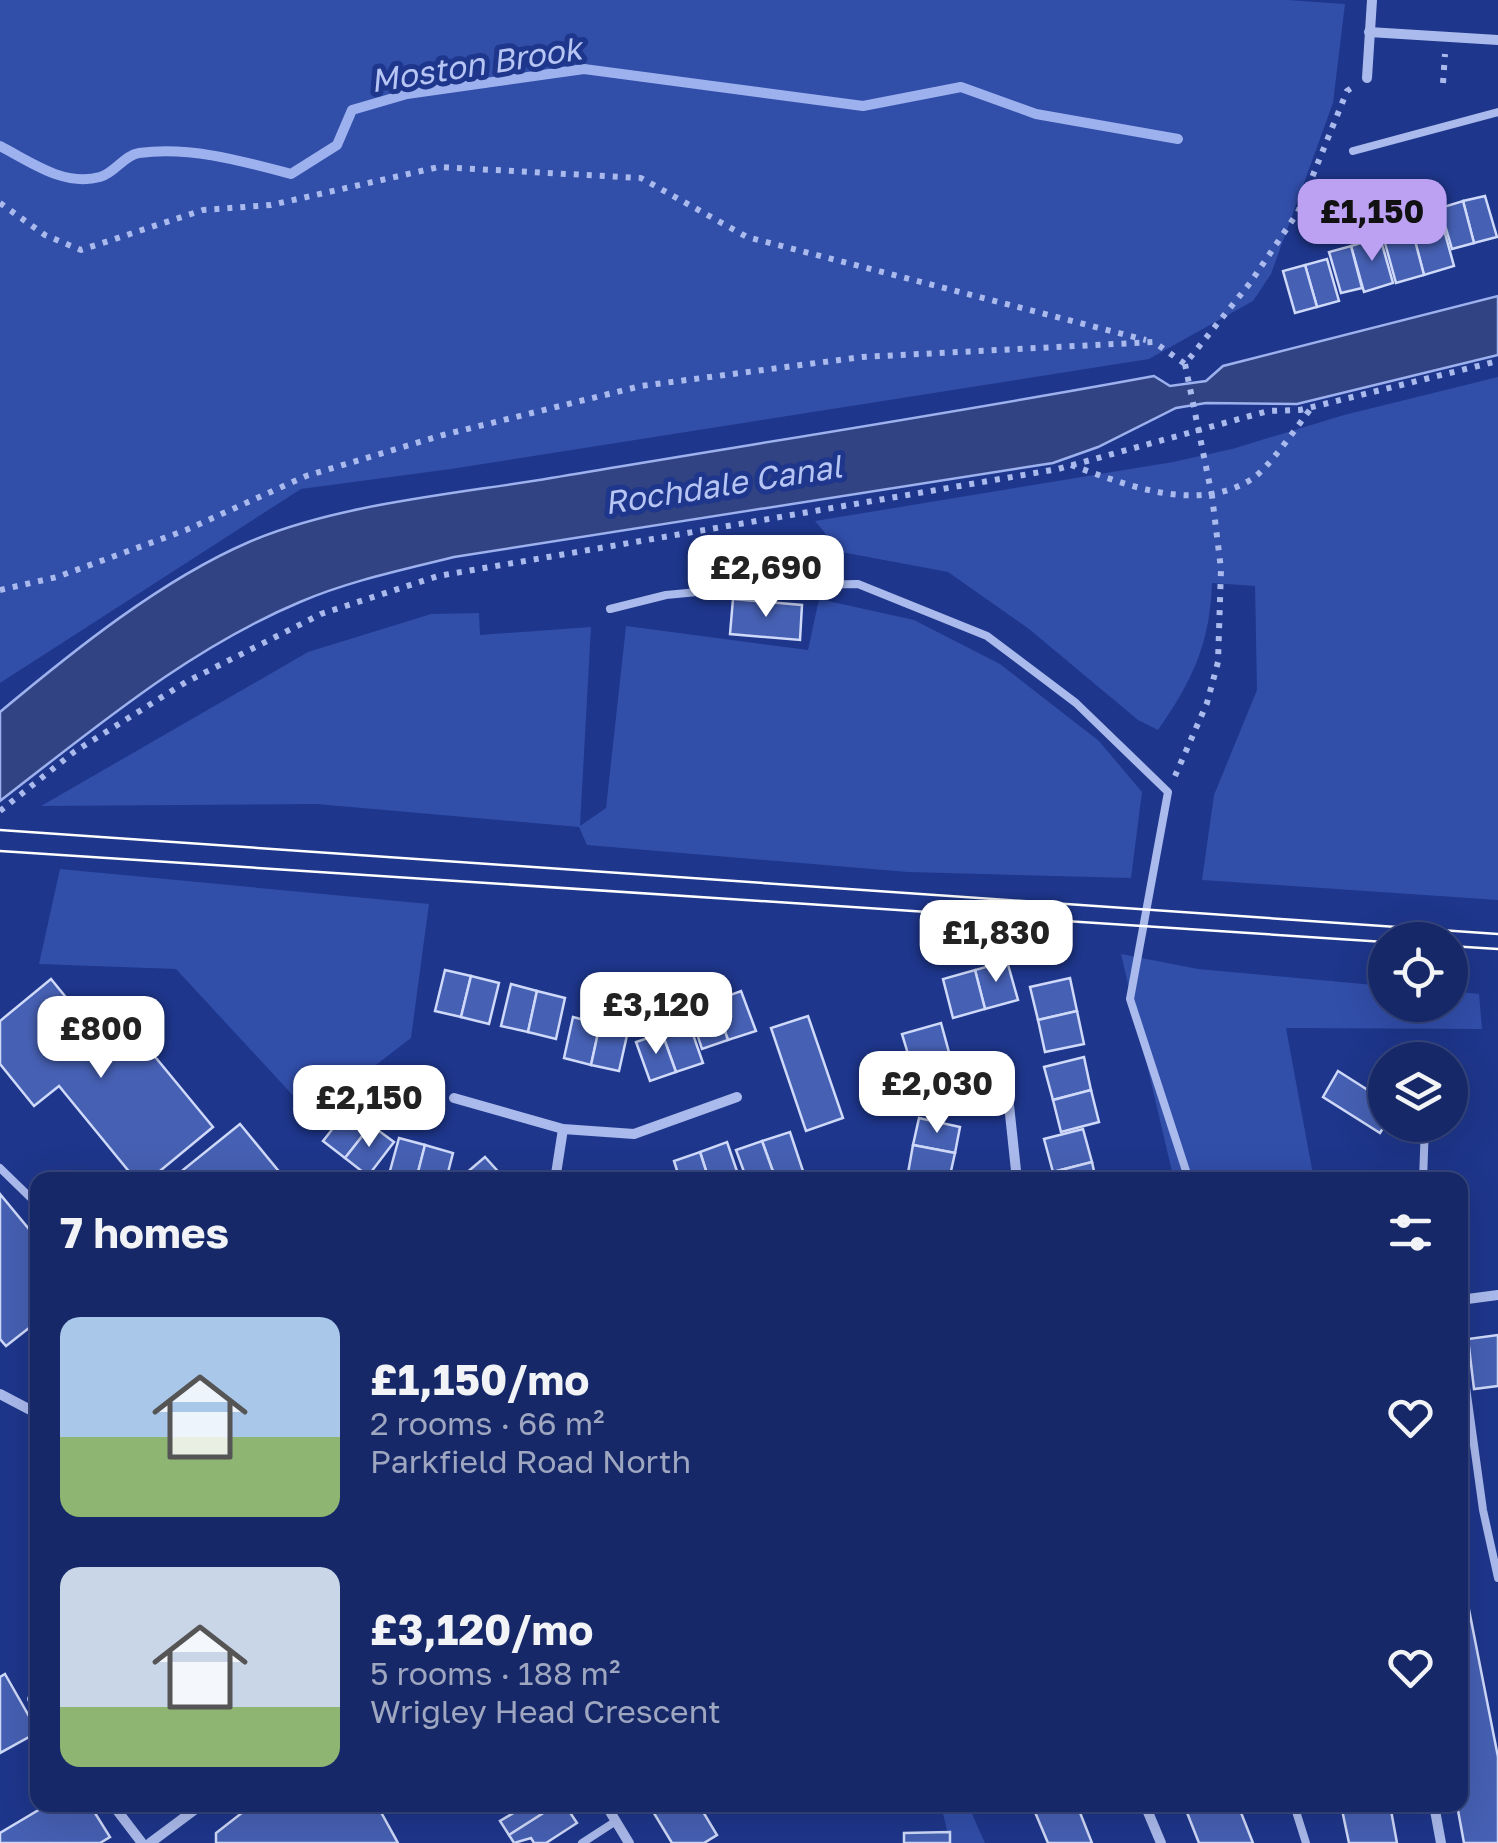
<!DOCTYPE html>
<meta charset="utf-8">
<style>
:root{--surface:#162868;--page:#233471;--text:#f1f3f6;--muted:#9ea6c0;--line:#35447c;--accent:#bca0f2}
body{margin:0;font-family:"Golos Text",sans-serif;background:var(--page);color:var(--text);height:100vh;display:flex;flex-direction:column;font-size:38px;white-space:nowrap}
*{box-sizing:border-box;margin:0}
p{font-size:32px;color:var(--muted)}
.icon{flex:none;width:55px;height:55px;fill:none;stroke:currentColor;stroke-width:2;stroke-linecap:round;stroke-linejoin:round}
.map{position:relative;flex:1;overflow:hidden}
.details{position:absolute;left:30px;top:1172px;width:1438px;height:640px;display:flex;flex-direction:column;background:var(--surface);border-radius:20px;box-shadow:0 10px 40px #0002,0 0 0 2px var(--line)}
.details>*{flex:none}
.tools{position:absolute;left:1368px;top:922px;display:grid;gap:20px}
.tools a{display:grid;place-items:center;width:100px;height:100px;border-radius:50%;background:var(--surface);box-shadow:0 10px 40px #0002,0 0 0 2px var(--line);font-size:50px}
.price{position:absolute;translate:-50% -85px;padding:0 22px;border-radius:20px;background:#fff;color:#222;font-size:32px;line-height:65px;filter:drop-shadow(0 2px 5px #0008)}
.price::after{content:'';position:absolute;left:50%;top:60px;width:30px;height:22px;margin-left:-15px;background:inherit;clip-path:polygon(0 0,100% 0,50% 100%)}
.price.selected{background:var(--accent);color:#111}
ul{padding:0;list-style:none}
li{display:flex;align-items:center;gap:30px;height:250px;padding:0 30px}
li span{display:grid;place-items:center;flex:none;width:280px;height:200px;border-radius:20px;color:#555}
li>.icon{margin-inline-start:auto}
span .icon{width:120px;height:120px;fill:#fffc;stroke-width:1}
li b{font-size:42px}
h2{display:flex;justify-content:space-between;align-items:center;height:120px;padding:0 30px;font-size:42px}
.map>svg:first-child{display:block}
.green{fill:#314ea9}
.water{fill:#314383;stroke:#9db1ee;stroke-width:2.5}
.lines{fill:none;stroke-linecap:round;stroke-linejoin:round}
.stream{stroke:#9db1ee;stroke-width:10}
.building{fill:#4660b3;stroke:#cfd9f9;stroke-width:2.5}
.path{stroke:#aabaec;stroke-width:6;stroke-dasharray:5 8;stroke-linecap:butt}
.lane{stroke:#aabaec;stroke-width:8}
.street{stroke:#aabaec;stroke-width:10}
.tram{stroke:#fff;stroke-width:2.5}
.path-bridge{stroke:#aabaec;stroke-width:6;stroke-dasharray:5 8;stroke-linecap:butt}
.labels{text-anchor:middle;stroke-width:10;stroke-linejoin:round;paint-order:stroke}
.water-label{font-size:32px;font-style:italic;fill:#b6c5f3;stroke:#1e368b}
</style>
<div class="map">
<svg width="1498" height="1843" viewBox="0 0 1498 1843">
<rect width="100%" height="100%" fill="#1e368b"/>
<g class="green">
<polygon points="0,0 1288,0 1345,4 1333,103 1271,274 1253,301 1149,359 451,469 301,489 0,683"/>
<path d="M1498 377V900L1202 880 1214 795 1257 690 1255 586 1212 583C1210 644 1192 681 1158 730L1138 720 1029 629 948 572 841 552 815 521 1173 462 1232 449 1344 415Z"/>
<polygon points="819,599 914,620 1000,664 1099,741 1142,792 1131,878 908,872 587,845 579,827 316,804 41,806 308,652 431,614 479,613 480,635 591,627 580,826 606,808 626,626 808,650"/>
<polygon points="60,869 429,904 411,1038 311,1115 176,969 39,964"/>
<polygon points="1121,954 1198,969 1385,986 1385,1005 1450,1005 1450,991 1479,994 1482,1029 1286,1028 1314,1180 1174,1180"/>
<polygon points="941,1805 968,1805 985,1843 950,1843"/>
</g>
<path class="water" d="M1498 296V355L1297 404 1206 403 1176 408 1098 447 1053 463 454 557C402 570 349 581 300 602 188 649 95 728 0 801V712C73 651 161 580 249 542 337 504 456 494 551 478 752 444 954 413 1154 376L1170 386 1206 381 1223 366Z"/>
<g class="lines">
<path class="stream" d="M0 146C31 162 64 187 100 177 115 173 124 155 139 153 190 146 242 161 291 174L337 145 352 110 407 94 584 69 863 106 961 87 1036 114 1178 139"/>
</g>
<g class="building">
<polygon points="1485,196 1497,237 1474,243 1463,201"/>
<polygon points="1463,201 1474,243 1452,249 1440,208"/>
<polygon points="1438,208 1454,266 1424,275 1408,216"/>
<polygon points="1412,229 1424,275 1396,283 1383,236"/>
<polygon points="1380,237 1393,283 1364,292 1351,246"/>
<polygon points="1351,246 1362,288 1341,293 1329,252"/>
<polygon points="1327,259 1339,301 1317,307 1305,265"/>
<polygon points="1305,265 1317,307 1295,313 1283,271"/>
<polygon points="733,599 802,605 800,640 730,634"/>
<polygon points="1007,961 1018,1000 985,1009 975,970"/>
<polygon points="445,970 471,976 461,1017 435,1011"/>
<polygon points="975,970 985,1009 953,1018 943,979"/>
<polygon points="471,976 499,983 489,1024 461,1017"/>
<polygon points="1070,978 1077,1011 1038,1020 1030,987"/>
<polygon points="51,979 104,1044 128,1024 213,1127 149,1180 136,1180 59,1086 34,1106 0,1064 0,1021"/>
<polygon points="511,984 537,991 528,1032 501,1026"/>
<polygon points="537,991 565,998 556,1039 528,1032"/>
<polygon points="741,991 756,1031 728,1040 714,1001"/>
<polygon points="714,1001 728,1040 702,1049 689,1010"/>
<polygon points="1077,1011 1084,1044 1045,1052 1038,1020"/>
<polygon points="808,1016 843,1118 806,1131 771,1028"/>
<polygon points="573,1017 600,1024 591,1065 564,1058"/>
<polygon points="689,1023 703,1063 676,1072 662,1033"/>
<polygon points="941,1023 950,1056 912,1067 902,1034"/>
<polygon points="600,1024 628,1031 619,1071 591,1065"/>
<polygon points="662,1033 676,1072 650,1081 636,1042"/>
<polygon points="950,1056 959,1088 920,1099 912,1067"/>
<polygon points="1084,1057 1091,1090 1053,1100 1044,1067"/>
<polygon points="1338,1071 1385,1101 1385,1125 1380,1133 1323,1097"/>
<polygon points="1091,1090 1099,1122 1061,1132 1053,1100"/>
<polygon points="349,1108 371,1125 345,1158 323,1141"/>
<polygon points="919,1118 960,1127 955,1153 913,1145"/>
<polygon points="240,1124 286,1180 175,1180 173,1178"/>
<polygon points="371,1125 394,1142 368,1176 345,1158"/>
<polygon points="1083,1129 1092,1162 1053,1172 1044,1139"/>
<polygon points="790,1132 803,1171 776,1180 762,1141"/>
<polygon points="399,1138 425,1145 416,1180 388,1178"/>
<polygon points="762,1141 776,1180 747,1180 736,1150"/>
<polygon points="727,1142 740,1180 709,1180 700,1152"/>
<polygon points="425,1145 453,1153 446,1180 416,1180"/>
<polygon points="913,1145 955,1153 949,1180 908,1173"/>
<polygon points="700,1152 709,1180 680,1180 674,1161"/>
<polygon points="485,1157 503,1177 458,1180"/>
<polygon points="1092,1162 1096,1180 1055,1180 1053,1172"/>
<polygon points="0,1194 38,1240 38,1321 6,1346 0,1339"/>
<polygon points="1498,1335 1498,1386 1474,1389 1468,1339"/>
<polygon points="1460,1564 1498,1757 1498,1843 1464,1843 1457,1805 1460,1805"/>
<polygon points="5,1674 38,1732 0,1753 0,1677"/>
<polygon points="47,1805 90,1805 110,1837 100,1843 0,1843 0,1833"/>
<polygon points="252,1805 377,1805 398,1843 216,1843 216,1833"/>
<polygon points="510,1805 556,1805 509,1835 500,1821 515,1812"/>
<polygon points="556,1805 565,1805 577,1823 546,1843 534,1843 531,1838 514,1843 509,1835"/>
<polygon points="649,1805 699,1805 717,1835 704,1843 672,1843"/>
<polygon points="1032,1805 1077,1805 1092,1843 1048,1843"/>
<polygon points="1184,1805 1238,1805 1253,1843 1199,1843"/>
<polygon points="1341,1805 1390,1805 1397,1843 1349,1843"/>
<polygon points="950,1832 950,1843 904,1843 904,1833"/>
</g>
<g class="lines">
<g class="path">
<polyline points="1443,83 1445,54"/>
<polyline points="0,203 45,235 81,250 203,210 271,205 439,167 641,178 747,237 1146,340"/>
<path d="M1071 465C1127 485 1196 514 1252 479 1269 468 1298 425 1312 407"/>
<polyline points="0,590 57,577 186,530 306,476 443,435 641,386 862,357 1154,342 1185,364 1250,283 1298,212 1347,91 1353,87"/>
<polyline points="1175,776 1207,703 1218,662 1221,569 1212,496"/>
<polyline points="0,811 74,752 186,682 321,614 438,576 1058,469 1268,411 1300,410 1498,361"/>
</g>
<g class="lane">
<polyline points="1353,151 1498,112"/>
<polyline points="610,609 666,595 761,586 858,584 987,636 1076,703 1168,792 1130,999 1189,1180"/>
<polyline points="0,1168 38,1205"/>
<polyline points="1423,1180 1425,1125"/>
<polyline points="1460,1344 1483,1510 1498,1578"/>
<polyline points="1294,1805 1306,1843"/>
<polyline points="582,1843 616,1821"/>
</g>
<g class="street">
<polyline points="1369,32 1498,40"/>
<polyline points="1367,78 1372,0"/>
<polyline points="1007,1086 1017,1180"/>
<polyline points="454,1098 563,1129 634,1134 737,1097"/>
<polyline points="558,1180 556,1174 563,1129"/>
<polyline points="1460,1300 1498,1295"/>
<polyline points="0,1394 38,1414"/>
<polyline points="32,1699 38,1705"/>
<polyline points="113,1805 142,1843"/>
<polyline points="606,1805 629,1843"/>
<polyline points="1145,1805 1161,1843"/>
<polyline points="1434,1805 1441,1843"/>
<polyline points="150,1843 201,1805"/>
</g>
<g class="tram">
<polyline points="0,830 1498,934"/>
<polyline points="0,851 1385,942"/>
<polyline points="1450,946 1498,949"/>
</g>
<polyline class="path-bridge" points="1185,364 1212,496"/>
</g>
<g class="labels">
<g class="water-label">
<text transform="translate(476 65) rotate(-9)" y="11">Moston Brook</text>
<text transform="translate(723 485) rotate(-9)" y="11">Rochdale Canal</text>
</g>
</g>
</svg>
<div class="tools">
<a><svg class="icon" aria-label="locate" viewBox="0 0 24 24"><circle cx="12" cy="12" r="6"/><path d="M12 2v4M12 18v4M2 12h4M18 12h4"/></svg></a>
<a><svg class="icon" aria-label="layers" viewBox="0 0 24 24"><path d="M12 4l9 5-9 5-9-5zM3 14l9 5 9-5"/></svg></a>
</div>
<b class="price selected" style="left:1372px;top:264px">£1,150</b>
<b class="price" style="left:766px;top:620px">£2,690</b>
<b class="price" style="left:996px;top:985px">£1,830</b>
<b class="price" style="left:656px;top:1057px">£3,120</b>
<b class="price" style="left:101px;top:1081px">£800</b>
<b class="price" style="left:937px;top:1136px">£2,030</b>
<b class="price" style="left:369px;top:1150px">£2,150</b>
<section class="details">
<h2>7 homes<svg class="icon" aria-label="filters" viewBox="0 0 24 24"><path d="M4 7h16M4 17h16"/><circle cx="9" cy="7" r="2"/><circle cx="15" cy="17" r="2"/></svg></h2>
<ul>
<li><span style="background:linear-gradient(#a9c7e8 60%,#8fb573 0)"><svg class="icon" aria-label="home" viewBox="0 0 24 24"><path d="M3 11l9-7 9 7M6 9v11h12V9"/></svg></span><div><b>£1,150/mo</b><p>2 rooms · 66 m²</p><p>Parkfield Road North</p></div><svg class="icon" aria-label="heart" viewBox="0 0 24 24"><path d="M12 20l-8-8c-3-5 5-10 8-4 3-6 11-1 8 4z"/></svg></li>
<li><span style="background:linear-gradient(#c9d6e8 70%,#8fb573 0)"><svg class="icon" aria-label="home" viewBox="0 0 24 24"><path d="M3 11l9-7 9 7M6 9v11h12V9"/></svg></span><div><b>£3,120/mo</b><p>5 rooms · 188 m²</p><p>Wrigley Head Crescent</p></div><svg class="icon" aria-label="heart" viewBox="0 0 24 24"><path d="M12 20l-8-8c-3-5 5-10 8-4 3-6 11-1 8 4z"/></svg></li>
</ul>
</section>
</div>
